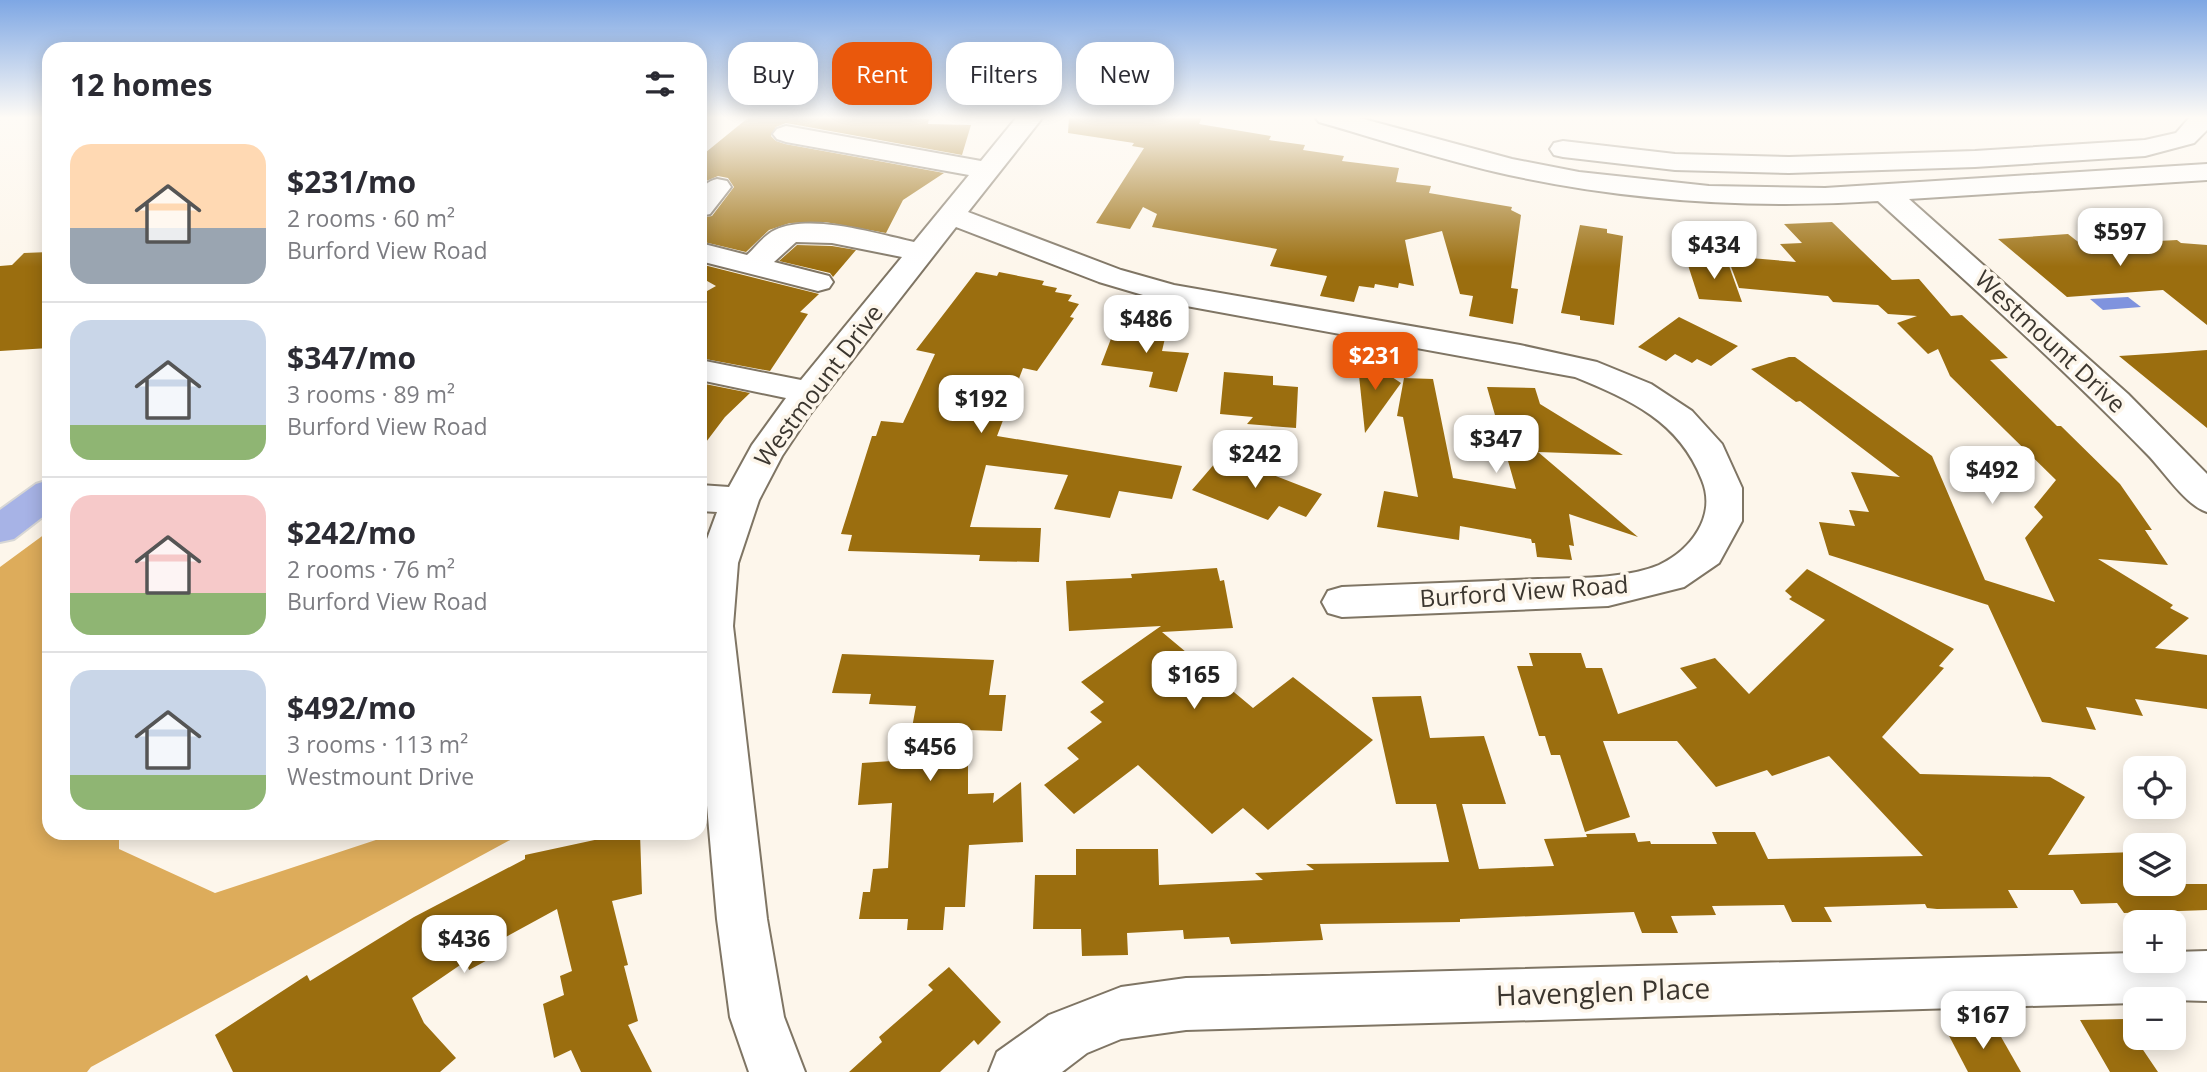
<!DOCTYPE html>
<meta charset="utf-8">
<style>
:root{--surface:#fff;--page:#f7f7f7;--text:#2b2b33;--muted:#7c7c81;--line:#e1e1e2;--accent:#ea580c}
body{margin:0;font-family:"Open Sans",sans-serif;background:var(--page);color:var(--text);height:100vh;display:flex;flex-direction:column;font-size:26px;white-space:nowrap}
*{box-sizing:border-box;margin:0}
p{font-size:23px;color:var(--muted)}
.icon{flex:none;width:38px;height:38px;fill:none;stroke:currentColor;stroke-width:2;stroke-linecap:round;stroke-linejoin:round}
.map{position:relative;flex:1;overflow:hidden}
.panel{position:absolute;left:42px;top:42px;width:665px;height:798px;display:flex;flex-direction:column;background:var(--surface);border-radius:21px;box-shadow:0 4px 18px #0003}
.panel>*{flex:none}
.banner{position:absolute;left:728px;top:42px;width:665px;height:63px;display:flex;gap:14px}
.controls{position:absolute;left:2123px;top:756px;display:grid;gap:14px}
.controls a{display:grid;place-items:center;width:63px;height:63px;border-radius:14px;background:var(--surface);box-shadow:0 4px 18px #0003;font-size:35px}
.price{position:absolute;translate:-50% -60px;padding:0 16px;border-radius:14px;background:#fff;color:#222;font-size:23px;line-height:46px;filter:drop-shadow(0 2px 4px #0008)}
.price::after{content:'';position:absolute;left:50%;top:42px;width:21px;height:16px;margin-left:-10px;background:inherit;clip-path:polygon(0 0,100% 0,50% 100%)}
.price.current{background:var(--accent);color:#fff}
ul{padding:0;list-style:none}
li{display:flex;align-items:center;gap:21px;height:175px;padding:0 28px}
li+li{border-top:2px solid var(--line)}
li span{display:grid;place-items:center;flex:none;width:196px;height:140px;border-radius:21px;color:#555}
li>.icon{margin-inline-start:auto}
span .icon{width:84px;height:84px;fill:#fffc;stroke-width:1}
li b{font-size:30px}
h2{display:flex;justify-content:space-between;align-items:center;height:84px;padding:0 28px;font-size:30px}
.chip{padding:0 24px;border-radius:21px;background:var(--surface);box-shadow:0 4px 18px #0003;font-size:24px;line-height:63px}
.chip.current{background:var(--accent);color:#fff}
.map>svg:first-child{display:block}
.forest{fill:#ddac5b}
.water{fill:#7f93de}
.building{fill:#9b6e0f}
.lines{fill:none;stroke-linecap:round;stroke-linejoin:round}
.minor-casing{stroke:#7f7564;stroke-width:4}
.major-casing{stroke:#d8d7d5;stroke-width:4}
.minor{fill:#fff;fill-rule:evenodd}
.major{fill:#a7b3e6;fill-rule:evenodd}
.labels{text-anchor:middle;stroke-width:7;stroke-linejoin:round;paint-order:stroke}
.street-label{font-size:24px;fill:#3b362f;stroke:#fdf6eb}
.near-street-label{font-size:28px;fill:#3b362f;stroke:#fdf6eb}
</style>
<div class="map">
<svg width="2207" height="1072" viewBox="0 0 2207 1072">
<rect width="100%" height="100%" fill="#fdf6eb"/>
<polygon class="forest" points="49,531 49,833 119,833 119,849 215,893 397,833 523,833 91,1067 87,1072 0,1072 0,567"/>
<polygon class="water" points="2128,297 2141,307 2103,310 2090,299"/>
<g class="building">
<polygon points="749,117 929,119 928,124 971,125 962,155 786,123 776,127 771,136 776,141 785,144 944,173 903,200 886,233 825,222 790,223 769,230 746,252 700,241 700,218 712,216 734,187 728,178 718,176 704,182 700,188 700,157"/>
<polygon points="1069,117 1202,117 1199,124 1271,136 1269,140 1305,145 1303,150 1344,156 1342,161 1399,168 1396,182 1431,186 1429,193 1512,207 1511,210 1521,215 1511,288 1518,289 1513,324 1469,316 1473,296 1460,294 1442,231 1405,240 1414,286 1399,283 1398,288 1375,284 1374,288 1359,286 1354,302 1320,296 1327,276 1270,266 1277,249 1152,227 1157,214 1143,207 1130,229 1096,223 1144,148 1132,146 1134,143 1068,133"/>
<polygon points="1832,222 1892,280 1919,279 1951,316 1962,315 2008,358 1990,360 2057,426 2061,426 2120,484 2152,530 2145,530 2168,565 2098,559 2173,605 2170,608 2189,618 2155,648 2207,655 2207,709 2135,699 2143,716 2086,707 2096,730 2042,722 1988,605 1829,555 1819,522 1855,526 1849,510 1869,512 1851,472 1900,477 1800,401 1796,402 1751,369 1789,357 1795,357 1932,456 1985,580 2055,602 2025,538 2043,517 2034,507 2056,480 1950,376 1938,349 1928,354 1897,323 1917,316 1888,314 1878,305 1833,302 1828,296 1739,288 1727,256 1796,262 1780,244 1802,243 1784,224"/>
<polygon points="1580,225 1607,229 1607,233 1623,236 1614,325 1580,320 1580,316 1561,313"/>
<polygon points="2068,234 2082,245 2177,240 2181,243 2207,245 2207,325 2163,290 2067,297 1998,239"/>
<polygon points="797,245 832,246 856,250 833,277 830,273 779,261"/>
<polygon points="49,252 49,348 0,351 0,266 12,265 24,253"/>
<polygon points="1686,259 1728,263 1742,302 1699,299"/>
<polygon points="700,264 819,294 800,312 808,314 770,371 700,358 700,295 716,286 700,277"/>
<polygon points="976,272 997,276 999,272 1044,281 1042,285 1057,288 1055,292 1072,295 1068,301 1079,304 1070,317 1074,318 1037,371 1023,368 997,436 1182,466 1172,499 1119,491 1110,518 1054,509 1068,475 986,465 970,527 1041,528 1039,562 979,561 980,555 848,551 852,535 841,534 872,436 876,436 881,421 903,423 935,354 916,350"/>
<polygon points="1679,317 1738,346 1711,366 1697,359 1692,363 1675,354 1666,361 1638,347"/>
<polygon points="1117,323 1155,327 1154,332 1166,334 1162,351 1189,353 1177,392 1149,387 1153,372 1101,365"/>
<polygon points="2207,350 2207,428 2119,356 2167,353"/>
<polygon points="1358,366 1380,369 1401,383 1365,433"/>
<polygon points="1224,372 1273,376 1273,385 1298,387 1296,428 1247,424 1253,417 1220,414"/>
<polygon points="1404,378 1433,379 1453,478 1516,489 1487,387 1535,388 1540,404 1623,455 1538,452 1638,537 1569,514 1574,546 1569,545 1572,560 1537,557 1535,543 1532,543 1531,539 1460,526 1459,540 1377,527 1384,491 1418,497 1403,417 1397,416"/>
<polygon points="700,383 750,393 725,417 700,450"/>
<polygon points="1222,455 1322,494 1306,517 1279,506 1268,520 1192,490"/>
<polygon points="1217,568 1220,581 1224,580 1233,628 1162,632 1253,708 1293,677 1373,740 1268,830 1243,808 1212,834 1138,765 1074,814 1044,785 1079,759 1067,748 1102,722 1090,712 1104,702 1081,682 1161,626 1069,631 1066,581 1132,578 1131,574"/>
<polygon points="1807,569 1954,649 1939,666 1944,668 1882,737 1920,774 2050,777 2085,797 2048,855 2135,852 2135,884 2207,884 2207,910 2124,913 2117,903 2081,904 2073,890 2008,890 2018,908 1937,909 1927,908 1925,904 1824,907 1832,922 1792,922 1784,905 1712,906 1716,915 1671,916 1678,933 1642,933 1634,912 1460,919 1460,922 1320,924 1323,940 1231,944 1229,937 1184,939 1183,930 1127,933 1128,955 1082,956 1081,929 1033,929 1035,875 1076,875 1076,849 1158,849 1159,885 1263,880 1255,873 1314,870 1306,864 1449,862 1436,804 1396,804 1372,697 1421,696 1430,738 1484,736 1506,804 1462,804 1479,869 1554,866 1544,839 1587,837 1586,834 1635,833 1638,842 1650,841 1651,844 1717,844 1712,832 1755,832 1768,859 1923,856 1829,756 1772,776 1767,770 1716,787 1677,741 1603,741 1630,817 1585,832 1560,755 1551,755 1545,736 1539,736 1517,666 1533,666 1529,653 1581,653 1586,668 1602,668 1618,714 1697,688 1680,668 1715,658 1749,694 1825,620 1789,599 1792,597 1785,591"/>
<polygon points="842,654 994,660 989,695 1006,695 1002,731 968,730 968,794 994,793 993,803 1021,782 1023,842 969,845 965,907 945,907 943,930 907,930 908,919 859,919 863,892 870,892 873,869 888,868 892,803 858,805 862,763 906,760 916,706 869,704 871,694 832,693"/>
<polygon points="627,833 640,833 642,894 612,901 628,965 624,966 638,1021 628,1025 652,1072 581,1072 571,1050 554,1058 543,1004 564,995 560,976 572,971 557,909 502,939 506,950 469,970 466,961 412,998 424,1023 456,1058 440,1072 233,1072 215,1035 307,975 310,981 414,917 525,859 525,855"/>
<polygon points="949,967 1001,1022 978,1045 974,1040 940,1072 849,1072 882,1042 879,1037 933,990 928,985"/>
<polygon points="2125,1019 2135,1038 2158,1072 2110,1072 2080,1020"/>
<polygon points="1996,1028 2021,1072 1968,1072 1946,1030"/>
</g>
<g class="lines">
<defs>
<g id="minor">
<path d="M1017 117H1043L968 212 1121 270 1174 285 1520 345 1597 362 1651 384 1692 411 1722 444 1742 488V521L1719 563 1684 587 1608 606 1342 617 1328 613 1322 602 1328 591 1342 587C1407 584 1473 582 1538 579 1574 578 1626 579 1659 565 1691 550 1717 516 1702 480 1679 421 1631 400 1575 377L1170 303 1099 282 956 227 810 414 782 456 759 500 738 563 733 626 767 919 784 1017 805 1072H749L730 1017 717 919 700 726V558L717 512 700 511V485L729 487 752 445 786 398 700 380V360L801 380 902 257 832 243 796 242 774 262 829 276 833 282 829 288 818 291 700 261V243L747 255C756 247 764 235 775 230 811 213 877 234 914 242L969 175 786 142 777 139 773 134 777 129 786 126 981 161Z"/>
<path d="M1315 117H1356L1512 159 1579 172 1709 186 1825 188 2207 164V180L1909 199 2128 394 2207 474V512C2185 505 2164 471 2147 454 2061 366 1969 284 1878 201 1756 209 1629 201 1509 175 1445 161 1382 140 1319 122Z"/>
<polygon points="2190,117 2207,117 2207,130 2194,143 2145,156 1975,167 1789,173 1675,170 1563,157 1554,155 1550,149 1554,143 1563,141 1675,154 1789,157 1975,151 2145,140 2176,133"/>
<path d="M717 179 727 181 731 187 710 214 700 216C700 199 697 184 717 179Z"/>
<polygon points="2207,951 2207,1001 2135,999 2135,1003 1186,1030 1121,1039 1087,1053 1062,1072 989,1072 997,1052 1049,1015 1121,987 1186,978 2135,953 2135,961 2174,961 2174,952"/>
</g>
<polygon id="major" points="49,480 49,512 14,539 0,542 0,510 36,484"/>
</defs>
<use href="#minor" class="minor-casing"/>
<use href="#major" class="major-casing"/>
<use href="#minor" class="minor"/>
<use href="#major" class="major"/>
</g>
<linearGradient id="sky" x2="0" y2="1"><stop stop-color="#7ea7e4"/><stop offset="0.44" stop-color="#fefbf6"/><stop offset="1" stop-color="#fefbf6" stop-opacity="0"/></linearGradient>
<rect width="2207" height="267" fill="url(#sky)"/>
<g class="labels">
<g class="street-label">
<text transform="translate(2050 342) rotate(43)" y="8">Westmount Drive</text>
<text transform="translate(819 386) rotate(-53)" y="8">Westmount Drive</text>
<text transform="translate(1524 592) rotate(-4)" y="8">Burford View Road</text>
</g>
<g class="near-street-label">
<text transform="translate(1603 992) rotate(-2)" y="10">Havenglen Place</text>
</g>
</g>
</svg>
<div class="controls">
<a><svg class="icon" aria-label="locate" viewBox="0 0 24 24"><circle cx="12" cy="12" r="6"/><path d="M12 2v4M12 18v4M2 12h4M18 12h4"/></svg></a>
<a><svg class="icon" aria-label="layers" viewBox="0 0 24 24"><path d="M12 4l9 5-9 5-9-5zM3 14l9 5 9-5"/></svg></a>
<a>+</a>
<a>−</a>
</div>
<b class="price" style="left:2120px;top:268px">$597</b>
<b class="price" style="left:1714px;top:281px">$434</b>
<b class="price" style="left:1146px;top:355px">$486</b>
<b class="price current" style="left:1375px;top:392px">$231</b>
<b class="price" style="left:981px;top:435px">$192</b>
<b class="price" style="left:1496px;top:475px">$347</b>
<b class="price" style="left:1255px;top:490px">$242</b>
<b class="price" style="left:1992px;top:506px">$492</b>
<b class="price" style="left:1194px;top:711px">$165</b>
<b class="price" style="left:930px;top:783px">$456</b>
<b class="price" style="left:464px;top:975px">$436</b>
<b class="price" style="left:1983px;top:1051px">$167</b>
<div class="banner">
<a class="chip">Buy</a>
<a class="chip current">Rent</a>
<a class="chip">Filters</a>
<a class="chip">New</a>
</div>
<section class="panel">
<h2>12 homes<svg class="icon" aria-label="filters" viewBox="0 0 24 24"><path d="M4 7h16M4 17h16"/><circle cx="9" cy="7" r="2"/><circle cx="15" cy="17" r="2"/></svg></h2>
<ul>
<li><span style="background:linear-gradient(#ffd9b3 60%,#9aa5b1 0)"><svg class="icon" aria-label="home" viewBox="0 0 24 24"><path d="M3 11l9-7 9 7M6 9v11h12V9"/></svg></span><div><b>$231/mo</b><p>2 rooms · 60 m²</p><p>Burford View Road</p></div></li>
<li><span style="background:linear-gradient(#c9d6e8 75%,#8fb573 0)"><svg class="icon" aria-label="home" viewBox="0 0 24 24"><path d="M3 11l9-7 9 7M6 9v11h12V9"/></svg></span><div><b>$347/mo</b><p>3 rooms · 89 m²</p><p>Burford View Road</p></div></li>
<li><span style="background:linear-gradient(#f6c9c9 70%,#8fb573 0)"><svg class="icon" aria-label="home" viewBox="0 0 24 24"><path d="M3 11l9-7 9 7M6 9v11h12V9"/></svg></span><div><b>$242/mo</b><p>2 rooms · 76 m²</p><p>Burford View Road</p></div></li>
<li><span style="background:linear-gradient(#c9d6e8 75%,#8fb573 0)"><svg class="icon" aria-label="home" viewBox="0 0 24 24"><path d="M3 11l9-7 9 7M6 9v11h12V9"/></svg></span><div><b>$492/mo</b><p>3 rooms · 113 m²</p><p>Westmount Drive</p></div></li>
</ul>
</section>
</div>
